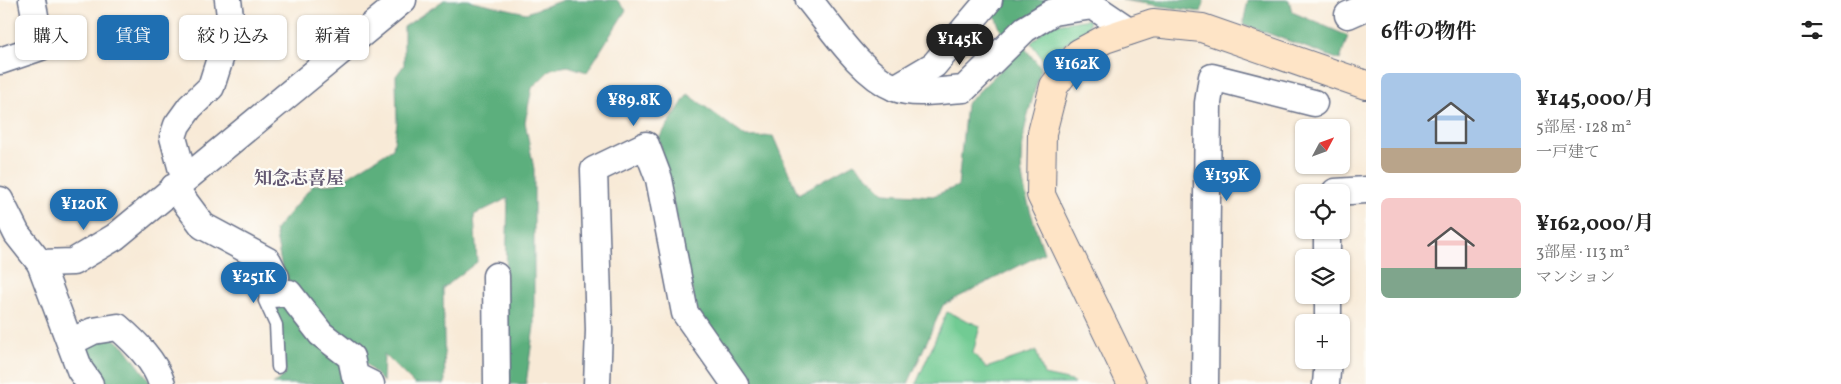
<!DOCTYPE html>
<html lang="ja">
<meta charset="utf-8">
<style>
:root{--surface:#fff;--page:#f2f2f2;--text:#222;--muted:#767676;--accent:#1f6fb2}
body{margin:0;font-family:Vollkorn,"Noto Serif JP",serif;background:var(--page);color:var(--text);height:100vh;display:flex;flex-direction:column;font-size:19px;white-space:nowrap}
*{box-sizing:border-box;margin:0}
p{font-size:16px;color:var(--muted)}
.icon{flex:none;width:28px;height:28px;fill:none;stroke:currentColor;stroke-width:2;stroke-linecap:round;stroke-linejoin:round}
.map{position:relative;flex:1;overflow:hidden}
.side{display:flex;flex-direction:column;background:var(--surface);width:475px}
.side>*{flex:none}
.top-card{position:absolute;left:15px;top:15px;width:475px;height:45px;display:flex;gap:10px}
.needle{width:32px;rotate:49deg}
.controls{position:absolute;left:1295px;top:119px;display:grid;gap:10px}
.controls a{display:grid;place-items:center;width:55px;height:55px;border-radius:8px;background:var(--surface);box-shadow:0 1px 4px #0004;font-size:25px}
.price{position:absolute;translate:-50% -42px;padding:0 11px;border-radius:18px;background:var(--accent);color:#fff;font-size:16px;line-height:32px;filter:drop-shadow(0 1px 2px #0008)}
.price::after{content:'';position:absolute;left:50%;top:30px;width:15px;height:11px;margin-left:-8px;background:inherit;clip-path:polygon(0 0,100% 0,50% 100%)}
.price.selected{background:#222;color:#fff}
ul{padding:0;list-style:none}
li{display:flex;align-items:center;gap:15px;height:125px;padding:0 15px}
li span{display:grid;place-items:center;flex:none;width:140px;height:100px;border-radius:8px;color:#555}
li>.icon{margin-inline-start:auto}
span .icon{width:60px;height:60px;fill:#fffc;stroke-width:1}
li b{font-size:21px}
h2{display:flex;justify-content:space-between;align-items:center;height:60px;padding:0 15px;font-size:21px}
.tag{padding:0 18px;border-radius:8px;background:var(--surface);box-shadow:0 1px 4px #0004;font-size:18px;line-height:45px}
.tag.selected{background:var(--accent);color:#fff}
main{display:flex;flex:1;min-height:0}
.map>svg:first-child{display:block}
.green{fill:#71cb93;stroke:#467d78}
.forest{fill:#5caf7d;stroke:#3c6f6e}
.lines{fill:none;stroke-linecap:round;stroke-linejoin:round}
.lane-casing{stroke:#687088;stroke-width:15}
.street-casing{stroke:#687088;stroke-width:29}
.secondary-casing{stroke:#687088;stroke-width:30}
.lane{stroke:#fff;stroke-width:12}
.street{stroke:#fff;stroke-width:26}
.secondary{stroke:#fee4c6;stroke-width:28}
.labels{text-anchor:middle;stroke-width:4.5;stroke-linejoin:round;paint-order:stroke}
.quarter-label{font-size:18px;font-weight:bold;fill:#625771;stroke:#fdfcf7}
</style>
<main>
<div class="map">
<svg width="1366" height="384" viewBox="0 0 1366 384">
<rect width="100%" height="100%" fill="#fdfcf7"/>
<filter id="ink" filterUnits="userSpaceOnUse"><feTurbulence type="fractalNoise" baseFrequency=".02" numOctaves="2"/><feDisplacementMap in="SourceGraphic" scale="10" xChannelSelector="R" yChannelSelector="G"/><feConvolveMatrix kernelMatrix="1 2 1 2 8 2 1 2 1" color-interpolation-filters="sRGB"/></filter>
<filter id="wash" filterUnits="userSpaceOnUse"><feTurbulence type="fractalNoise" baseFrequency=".0096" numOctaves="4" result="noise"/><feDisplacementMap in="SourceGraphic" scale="20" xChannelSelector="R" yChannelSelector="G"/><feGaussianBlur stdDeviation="1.12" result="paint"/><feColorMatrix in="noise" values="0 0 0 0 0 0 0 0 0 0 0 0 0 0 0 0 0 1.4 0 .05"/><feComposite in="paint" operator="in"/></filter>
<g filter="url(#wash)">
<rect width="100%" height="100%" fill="#f8ead7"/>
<g class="green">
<path d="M1090 19 1087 33C1067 37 1060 49 1047 65L1031 43 1049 25Z"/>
<polygon points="947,312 980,326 973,353 986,368 1036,351 1044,375 1072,381 1074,384 916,384"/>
</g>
<g class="forest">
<polygon points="444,0 468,0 526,13 563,0 617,0 626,10 587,72 568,66 551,69 532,88 525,122 534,169 534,326 526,384 503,384 508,198 474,215 477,262 443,288 445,384 414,384 384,354 383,382 283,275 275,230 313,185 336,184 393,148 397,123 396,76 404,65 404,27"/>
<polygon points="1004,0 1056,0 1003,36 994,13"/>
<polygon points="1122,0 1204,0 1201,12"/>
<polygon points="1248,0 1289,0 1292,12 1348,36 1340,60 1243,24"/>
<path d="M1024 47 1041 68C1033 99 1021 130 1021 163 1021 187 1036 229 1044 253L943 305 908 384H750L696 308 659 138 688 94 746 137 773 136 798 194 854 163 885 193 933 196 958 186 966 104Z"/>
<polygon points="287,302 345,364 349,384 273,384 286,374 275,304"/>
<polygon points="112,338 124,346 152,384 99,384 81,346"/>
</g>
</g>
<g filter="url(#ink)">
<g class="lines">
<defs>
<polyline id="lane" points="272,294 265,301 276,325 278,367"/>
<g id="street">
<path d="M809 0C832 28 861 74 895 88 915 96 943 90 964 89L1025 29 1053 12 1093 6 1130 31"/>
<polyline points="1348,15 1366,7"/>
<polyline points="0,61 41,47 32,0"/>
<polyline points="895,88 934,65 989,0"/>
<polyline points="184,178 173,137 177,125 190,107 211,87 231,24 228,0"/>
<polyline points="174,187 203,226 268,261 276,277 272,294 289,293 321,334 351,357 355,376 371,384"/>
<polyline points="1335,192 1366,190"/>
<polyline points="0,200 17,234 40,263 73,262 115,237 403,0"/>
<polyline points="1327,230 1327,258"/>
<polyline points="40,263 80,370 90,384"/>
<polyline points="496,276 497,384"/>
<polyline points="1328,295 1328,322"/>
<path d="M71 342 93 331 118 327C135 342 155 361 162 384"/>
<polyline points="597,384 599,330 594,170 646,145 659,179 685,313 735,384"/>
<polyline points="1205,384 1208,103 1212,77 1314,103"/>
<polyline points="1326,384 1328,360"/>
</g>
<polyline id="secondary" points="1132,384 1041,195 1042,133 1054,86 1079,53 1105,39 1153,23 1202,28 1366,85"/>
</defs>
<use href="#lane" class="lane-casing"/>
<use href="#street" class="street-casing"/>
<use href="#secondary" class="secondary-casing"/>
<use href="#lane" class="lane"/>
<use href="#street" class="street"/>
<use href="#secondary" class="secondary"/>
</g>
</g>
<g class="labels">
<g class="quarter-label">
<text x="299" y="184">知念志喜屋</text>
</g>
</g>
</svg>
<div class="controls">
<a><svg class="needle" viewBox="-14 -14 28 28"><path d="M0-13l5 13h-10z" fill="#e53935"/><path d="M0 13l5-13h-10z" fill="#767676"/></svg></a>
<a><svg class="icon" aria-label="locate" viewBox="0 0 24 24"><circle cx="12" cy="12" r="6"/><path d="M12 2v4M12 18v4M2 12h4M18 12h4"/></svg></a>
<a><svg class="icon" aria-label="layers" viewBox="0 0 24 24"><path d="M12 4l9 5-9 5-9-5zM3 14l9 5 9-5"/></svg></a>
<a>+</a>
</div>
<b class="price selected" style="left:960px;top:66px">¥145K</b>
<b class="price" style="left:1077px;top:91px">¥162K</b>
<b class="price" style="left:634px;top:127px">¥89.8K</b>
<b class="price" style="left:1227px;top:202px">¥139K</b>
<b class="price" style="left:84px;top:231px">¥120K</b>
<b class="price" style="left:254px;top:304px">¥251K</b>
<div class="top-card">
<a class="tag">購入</a>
<a class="tag selected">賃貸</a>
<a class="tag">絞り込み</a>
<a class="tag">新着</a>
</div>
</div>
<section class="side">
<h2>6件の物件<svg class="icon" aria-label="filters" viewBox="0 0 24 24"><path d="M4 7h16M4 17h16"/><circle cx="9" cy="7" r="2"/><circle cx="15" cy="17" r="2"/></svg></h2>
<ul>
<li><span style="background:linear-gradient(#a9c7e8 75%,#b9a48a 0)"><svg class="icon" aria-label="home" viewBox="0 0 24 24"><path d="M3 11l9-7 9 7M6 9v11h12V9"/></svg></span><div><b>¥145,000/月</b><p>5部屋 · 128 m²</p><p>一戸建て</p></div></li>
<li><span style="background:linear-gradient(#f6c9c9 70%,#7fa58c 0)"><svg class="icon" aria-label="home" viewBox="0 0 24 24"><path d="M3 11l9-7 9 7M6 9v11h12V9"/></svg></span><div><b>¥162,000/月</b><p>3部屋 · 113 m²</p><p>マンション</p></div></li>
</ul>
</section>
</main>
